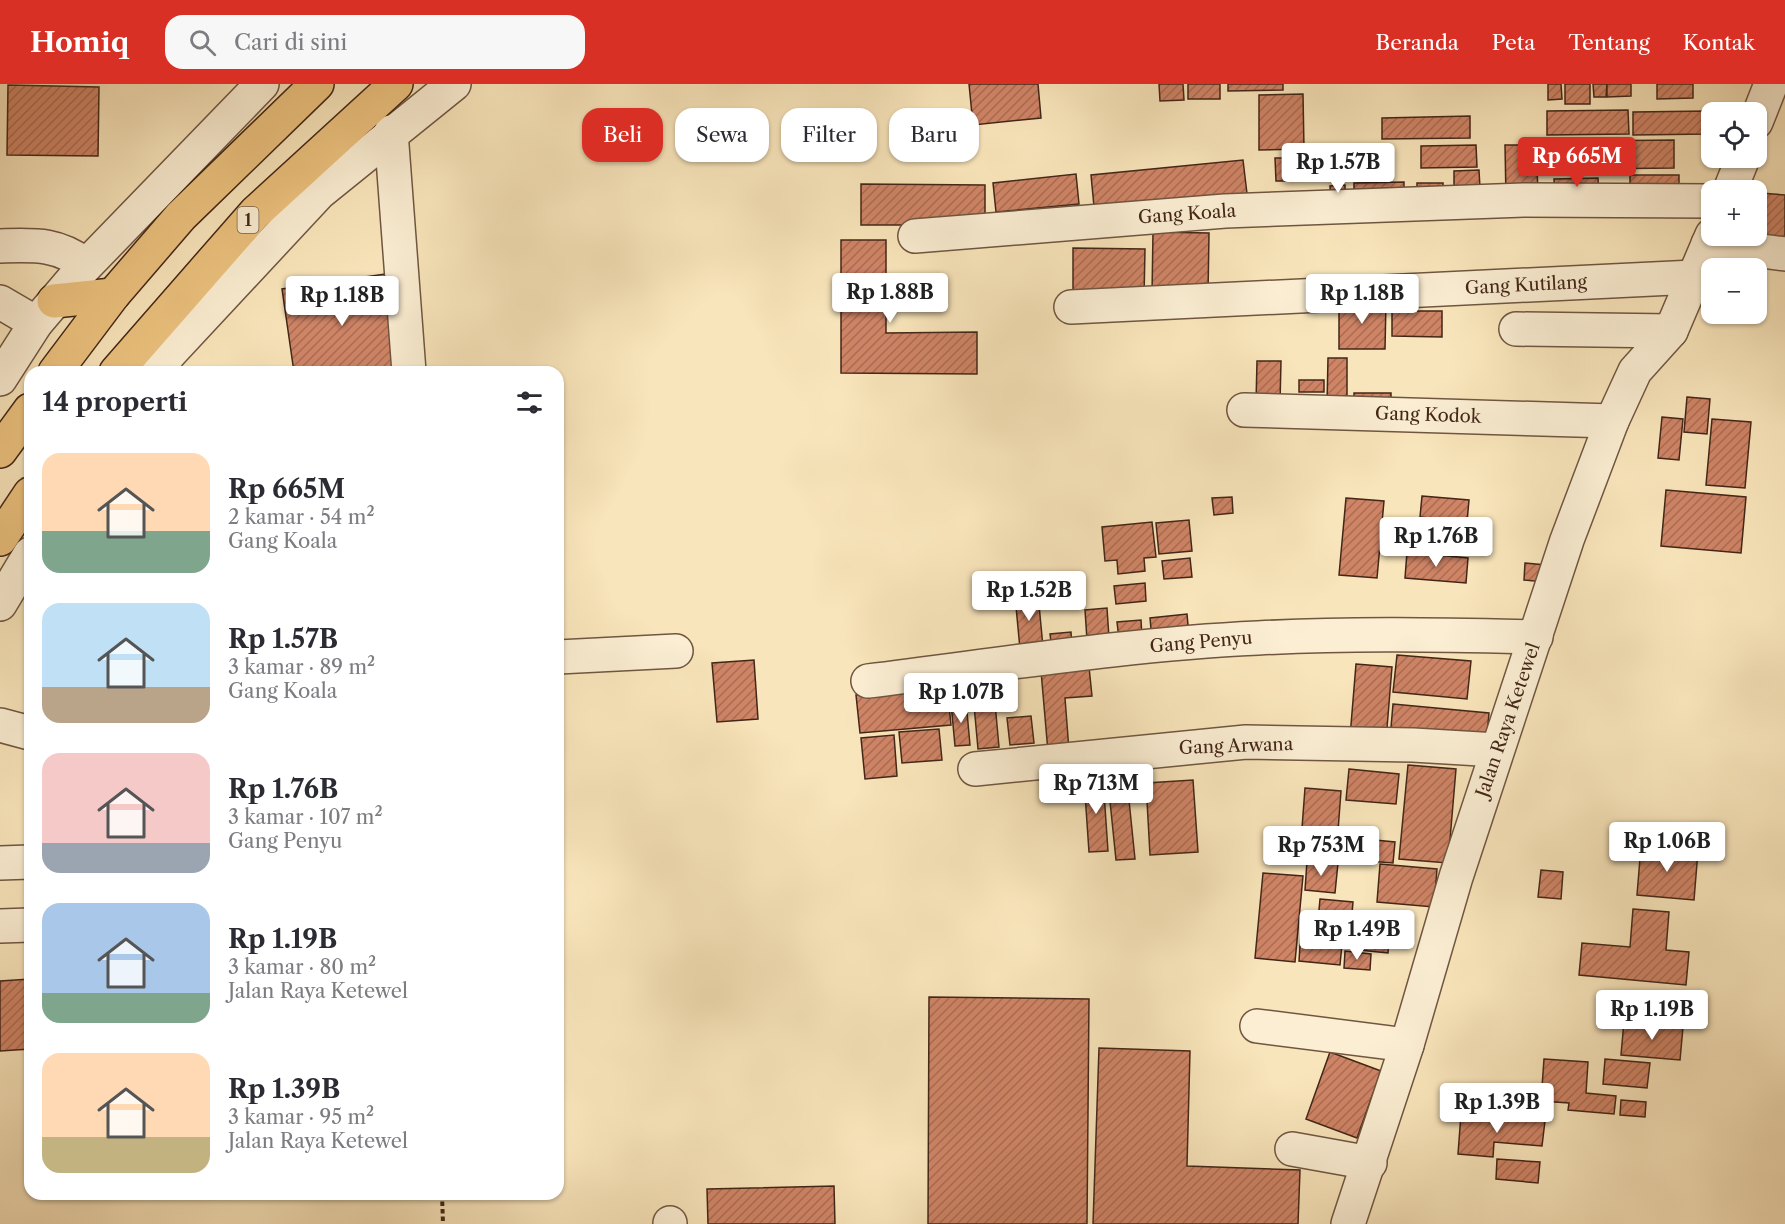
<!DOCTYPE html>
<html lang="id">
<meta charset="utf-8">
<style>
:root{--surface:#fff;--page:#f7f7f7;--text:#2b2b33;--muted:#7c7c81;--accent:#d93025}
body{margin:0;font-family:"Libre Caslon Text",serif;background:var(--page);color:var(--text);height:100vh;display:flex;flex-direction:column;font-size:22px;white-space:nowrap}
*{box-sizing:border-box;margin:0}
p{font-size:20px;color:var(--muted)}
.icon{flex:none;width:33px;height:33px;fill:none;stroke:currentColor;stroke-width:2;stroke-linecap:round;stroke-linejoin:round}
.map{position:relative;flex:1;overflow:hidden}
.details{position:absolute;left:24px;top:282px;width:540px;height:834px;display:flex;flex-direction:column;background:var(--surface);border-radius:18px;box-shadow:0 2px 4px #0004}
.details>*{flex:none}
.guide{position:absolute;left:582px;top:24px;width:570px;height:54px;display:flex;gap:12px}
.controls{position:absolute;left:1701px;top:18px;display:grid;gap:12px}
.controls a{display:grid;place-items:center;width:66px;height:66px;border-radius:12px;background:var(--surface);box-shadow:0 2px 4px #0004;font-size:30px}
.price{position:absolute;translate:-50% -51px;padding:0 14px;border-radius:6px;background:#fff;color:#222;font-size:20px;line-height:39px;filter:drop-shadow(0 2px 3px #0008)}
.price::after{content:'';position:absolute;left:50%;top:36px;width:18px;height:14px;margin-left:-9px;background:inherit;clip-path:polygon(0 0,100% 0,50% 100%)}
.price.on{background:var(--accent);color:#fff}
ul{padding:0;list-style:none}
li{display:flex;align-items:center;gap:18px;height:150px;padding:0 18px}
li span{display:grid;place-items:center;flex:none;width:168px;height:120px;border-radius:18px;color:#555}
li>.icon{margin-inline-start:auto}
span .icon{width:72px;height:72px;fill:#fffc;stroke-width:1}
li b{font-size:26px}
h2{display:flex;justify-content:space-between;align-items:center;height:72px;padding:0 18px;font-size:26px}
.chip{padding:0 21px;border-radius:18px;background:var(--surface);box-shadow:0 2px 4px #0004;font-size:21px;line-height:54px}
.chip.on{background:var(--accent);color:#fff}
header{display:flex;align-items:center;gap:36px;box-sizing:border-box;height:84px;padding:0 30px;background:var(--accent);color:#fff}
header strong{font-size:28px}
nav{display:flex;gap:33px;margin-inline-start:auto;font-size:21px}
.search{width:420px;height:54px;background:var(--page);display:flex;align-items:center;gap:15px;box-sizing:border-box;padding:0 21px;border-radius:18px;color:var(--muted);font-size:22px}
.map>svg:first-child{display:block}
.building{fill:url(#building-hatch);stroke:#432618;stroke-width:1.5}
.lines{fill:none;stroke-linecap:round;stroke-linejoin:round}
.minor-casing{stroke:#705641;stroke-width:36}
.highway-casing{stroke:#432618;stroke-width:36}
.path{stroke:#432618;stroke-width:4;stroke-dasharray:4.5 3;stroke-linecap:butt}
.minor{stroke:#fbeed3;stroke-width:33}
.highway{stroke:#ecc27e;stroke-width:33}
.labels{text-anchor:middle;stroke-width:4.5;stroke-linejoin:round;paint-order:stroke}
.shield{fill:#fbeed3;stroke:#7a6250;stroke-width:1.5}
.shield-label{font-size:16px;font-weight:bold;fill:#432618}
.street-label{font-size:18px;fill:#432618;stroke:#fbeed3}
</style>
<header>
<strong>Homiq</strong>
<div class="search"><svg class="icon" aria-label="search" viewBox="0 0 24 24"><circle cx="10" cy="10" r="6"/><path d="M15 15l6 6"/></svg>Cari di sini</div>
<nav><a>Beranda</a><a>Peta</a><a>Tentang</a><a>Kontak</a></nav>
</header>
<div class="map">
<svg width="1785" height="1140" viewBox="0 0 1785 1140">
<defs>
<pattern id="building-hatch" width="6" height="6" patternUnits="userSpaceOnUse" patternTransform="scale(1.5)"><rect width="6" height="6" fill="#cf8466"/><path d="M-1 1l2-2M0 6l6-6M5 7l2-2" fill="none" stroke="#aa6c53"/></pattern>
</defs>
<rect width="100%" height="100%" fill="#f9e5bb"/>
<filter id="stains"><feTurbulence type="fractalNoise" baseFrequency=".00333" numOctaves="4"/><feColorMatrix values="0 0 0 0 .2 0 0 0 0 .09 0 0 0 0 .02 0 0 0 .5 -.17"/></filter>
<radialGradient id="worn" r=".72"><stop offset=".6" stop-color="#630" stop-opacity="0"/><stop offset="1" stop-color="#630" stop-opacity=".3"/></radialGradient>
<g class="building">
<polygon points="969,0 1038,0 1041,34 973,41"/>
<polygon points="1159,0 1183,0 1184,16 1160,17"/>
<rect x="1188" y="0" width="32" height="15"/>
<polygon points="1228,0 1283,0 1283,6 1228,7"/>
<polygon points="1548,0 1561,0 1562,15 1548,16"/>
<rect x="1565" y="0" width="25" height="20"/>
<polygon points="1593,0 1607,0 1606,13 1594,13"/>
<polygon points="1607,0 1631,0 1631,12 1607,13"/>
<polygon points="1657,0 1693,0 1693,14 1657,15"/>
<polygon points="8,1 99,3 98,72 7,71"/>
<polygon points="1303,10 1304,65 1259,66 1259,11"/>
<polygon points="1628,26 1629,50 1547,51 1547,27"/>
<polygon points="1708,27 1709,50 1633,51 1633,28"/>
<polygon points="1470,32 1470,54 1382,55 1382,34"/>
<polygon points="1674,56 1674,84 1586,85 1586,57"/>
<polygon points="1476,61 1477,83 1421,84 1421,62"/>
<polygon points="1505,61 1525,61 1525,82 1537,82 1538,113 1506,114"/>
<polygon points="1550,61 1573,61 1574,86 1550,86"/>
<polygon points="1360,66 1361,93 1330,94 1330,67"/>
<polygon points="1275,74 1309,74 1310,97 1276,97"/>
<polygon points="1243,76 1248,118 1095,133 1091,91"/>
<polygon points="1479,86 1480,104 1454,104 1454,87"/>
<polygon points="1076,90 1079,120 996,128 993,99"/>
<rect x="1630" y="91" width="49" height="19"/>
<polygon points="1598,94 1599,114 1555,114 1554,95"/>
<polygon points="1404,98 1404,117 1354,118 1354,99"/>
<polygon points="1417,99 1443,99 1443,113 1417,114"/>
<polygon points="861,100 985,101 985,141 861,141"/>
<polygon points="1345,101 1345,119 1331,119 1330,102"/>
<polygon points="1760,109 1785,111 1785,157 1756,155"/>
<polygon points="1153,148 1209,149 1208,211 1152,210"/>
<polygon points="841,156 886,156 886,249 977,248 977,290 841,289"/>
<polygon points="1073,164 1145,165 1144,214 1073,213"/>
<polygon points="385,190 400,288 294,288 282,205"/>
<polygon points="1339,218 1386,218 1385,265 1339,265"/>
<polygon points="1392,227 1442,227 1442,253 1392,252"/>
<polygon points="1328,274 1347,274 1347,321 1327,321"/>
<polygon points="1257,277 1281,277 1280,319 1256,319"/>
<rect x="1299" y="296" width="25" height="12"/>
<polygon points="1354,309 1391,309 1391,328 1354,327"/>
<polygon points="1687,313 1710,315 1707,350 1684,348"/>
<polygon points="1662,333 1683,335 1679,376 1658,374"/>
<polygon points="1712,335 1751,338 1745,404 1706,401"/>
<polygon points="1666,406 1746,413 1741,469 1661,462"/>
<polygon points="1422,412 1469,416 1467,438 1420,433"/>
<polygon points="1232,413 1233,429 1214,431 1212,414"/>
<polygon points="1346,414 1384,417 1377,494 1339,491"/>
<polygon points="1189,436 1192,467 1159,470 1156,439"/>
<polygon points="1152,438 1156,473 1144,474 1145,487 1118,490 1117,476 1105,477 1102,443"/>
<polygon points="1407,468 1468,474 1466,499 1405,494"/>
<polygon points="1190,474 1192,493 1164,495 1162,477"/>
<polygon points="1525,479 1546,481 1545,498 1524,496"/>
<polygon points="1145,499 1146,517 1116,520 1114,502"/>
<polygon points="1038,510 1043,563 1020,565 1015,512"/>
<polygon points="1107,524 1109,554 1087,556 1085,526"/>
<polygon points="1187,530 1189,552 1152,556 1150,534"/>
<polygon points="1141,536 1142,553 1119,555 1117,538"/>
<polygon points="1071,548 1072,564 1052,566 1050,550"/>
<polygon points="1397,571 1471,577 1467,615 1393,608"/>
<polygon points="754,576 758,635 717,638 712,579"/>
<polygon points="1356,580 1392,583 1386,656 1350,653"/>
<polygon points="1089,583 1092,612 1065,614 1069,666 1048,668 1041,587"/>
<polygon points="993,597 999,663 978,665 972,599"/>
<polygon points="947,603 951,641 860,649 856,611"/>
<polygon points="966,617 970,661 955,662 951,619"/>
<polygon points="1393,620 1489,629 1486,664 1390,655"/>
<polygon points="1031,632 1034,659 1010,661 1007,634"/>
<polygon points="939,645 942,676 902,679 899,648"/>
<polygon points="894,651 897,692 865,695 861,654"/>
<polygon points="1408,681 1456,685 1448,779 1399,775"/>
<polygon points="1349,685 1399,690 1396,720 1346,716"/>
<polygon points="1126,687 1135,775 1116,776 1107,688"/>
<polygon points="1103,694 1108,767 1089,768 1084,695"/>
<polygon points="1193,696 1198,768 1150,771 1146,699"/>
<polygon points="1305,704 1341,707 1338,747 1302,744"/>
<polygon points="1344,753 1395,758 1393,779 1342,775"/>
<polygon points="1641,762 1698,767 1694,816 1637,811"/>
<polygon points="1307,777 1338,779 1335,809 1305,806"/>
<polygon points="1380,780 1437,785 1434,823 1377,818"/>
<polygon points="1541,786 1563,788 1561,815 1538,813"/>
<polygon points="1263,789 1303,792 1295,878 1255,874"/>
<polygon points="1320,815 1353,818 1351,840 1318,837"/>
<polygon points="1633,825 1669,828 1666,866 1689,868 1686,901 1579,891 1582,859 1630,863"/>
<polygon points="1301,846 1343,850 1340,881 1299,877"/>
<polygon points="1360,849 1389,852 1388,869 1359,866"/>
<polygon points="1345,867 1371,870 1370,886 1344,884"/>
<polygon points="30,895 30,965 0,967 0,897"/>
<polygon points="929,913 1089,915 1087,1140 928,1140"/>
<polygon points="1624,937 1683,943 1680,976 1621,971"/>
<polygon points="1099,964 1190,967 1187,1082 1300,1086 1298,1140 1093,1140"/>
<polygon points="1330,968 1381,987 1357,1054 1306,1035"/>
<polygon points="1544,975 1588,978 1586,1009 1616,1012 1614,1030 1568,1026 1569,1019 1541,1017"/>
<polygon points="1605,975 1650,979 1647,1004 1603,1000"/>
<polygon points="1621,1016 1646,1018 1645,1033 1620,1031"/>
<polygon points="1461,1030 1545,1037 1542,1062 1494,1058 1493,1073 1458,1070"/>
<polygon points="1497,1075 1540,1078 1538,1099 1496,1095"/>
<polygon points="834,1102 835,1140 708,1140 707,1105"/>
</g>
<g class="lines">
<defs>
<g id="minor">
<polyline points="1756,38 1771,0"/>
<polyline points="391,48 409,288"/>
<polyline points="1730,106 1743,74"/>
<polyline points="915,152 1225,127 1524,116 1712,117"/>
<polyline points="1708,160 1785,170"/>
<path d="M0 162C35 161 57 159 86 181"/>
<polyline points="0,218 36,239"/>
<polyline points="1071,223 1694,193"/>
<polyline points="1516,245 1671,247"/>
<polyline points="156,288 169,270 319,109 454,0"/>
<polyline points="0,295 36,239 76,192 262,0"/>
<polyline points="1244,326 1612,337"/>
<polyline points="0,520 30,470"/>
<polyline points="558,573 676,567"/>
<path d="M868 597C998 581 1127 560 1258 554 1351 549 1443 551 1536 553"/>
<polyline points="0,641 30,649"/>
<polyline points="975,685 1246,658 1413,661 1497,666"/>
<polyline points="0,779 30,778"/>
<polyline points="0,842 30,841"/>
<polyline points="1257,942 1407,961"/>
<polyline points="1292,1065 1370,1079"/>
<polyline points="670,1140 670,1139"/>
<polyline points="1348,1140 1407,961 1456,793 1567,456 1612,337 1635,287 1671,247 1712,151"/>
</g>
<g id="highway">
<polyline points="54,217 113,211"/>
<polyline points="55,288 113,211 181,132 317,0"/>
<polyline points="116,288 255,129 396,0"/>
<polyline points="0,367 30,326"/>
<polyline points="0,455 30,410"/>
</g>
</defs>
<use href="#minor" class="minor-casing"/>
<use href="#highway" class="highway-casing"/>
<polyline class="path" points="442,1110 443,1140"/>
<use href="#minor" class="minor"/>
<use href="#highway" class="highway"/>
</g>
<g class="labels">
<rect class="shield" x="237.5" y="123" width="21" height="26" rx="4.5"/>
<g class="shield-label">
<text x="248" y="142">1</text>
</g>
<g class="street-label">
<text transform="translate(1187 130) rotate(-4)" y="6">Gang Koala</text>
<text transform="translate(1526 201) rotate(-3)" y="6">Gang Kutilang</text>
<text transform="translate(1428 331) rotate(2)" y="6">Gang Kodok</text>
<text transform="translate(1201 558) rotate(-5)" y="6">Gang Penyu</text>
<text transform="translate(1508 636) rotate(-71)" y="6">Jalan Raya Ketewel</text>
<text transform="translate(1236 662) rotate(-2)" y="6">Gang Arwana</text>
</g>
</g>
<rect width="100%" height="100%" filter="url(#stains)"/>
<rect width="100%" height="100%" fill="url(#worn)"/>
</svg>
<div class="controls">
<a><svg class="icon" aria-label="locate" viewBox="0 0 24 24"><circle cx="12" cy="12" r="6"/><path d="M12 2v4M12 18v4M2 12h4M18 12h4"/></svg></a>
<a>+</a>
<a>−</a>
</div>
<b class="price on" style="left:1577px;top:104px">Rp 665M</b>
<b class="price" style="left:1338px;top:110px">Rp 1.57B</b>
<b class="price" style="left:890px;top:240px">Rp 1.88B</b>
<b class="price" style="left:1362px;top:241px">Rp 1.18B</b>
<b class="price" style="left:342px;top:243px">Rp 1.18B</b>
<b class="price" style="left:1436px;top:484px">Rp 1.76B</b>
<b class="price" style="left:1029px;top:538px">Rp 1.52B</b>
<b class="price" style="left:961px;top:640px">Rp 1.07B</b>
<b class="price" style="left:1096px;top:731px">Rp 713M</b>
<b class="price" style="left:1667px;top:789px">Rp 1.06B</b>
<b class="price" style="left:1321px;top:793px">Rp 753M</b>
<b class="price" style="left:1357px;top:877px">Rp 1.49B</b>
<b class="price" style="left:1652px;top:957px">Rp 1.19B</b>
<b class="price" style="left:1497px;top:1050px">Rp 1.39B</b>
<div class="guide">
<a class="chip on">Beli</a>
<a class="chip">Sewa</a>
<a class="chip">Filter</a>
<a class="chip">Baru</a>
</div>
<section class="details">
<h2>14 properti<svg class="icon" aria-label="filters" viewBox="0 0 24 24"><path d="M4 7h16M4 17h16"/><circle cx="9" cy="7" r="2"/><circle cx="15" cy="17" r="2"/></svg></h2>
<ul>
<li><span style="background:linear-gradient(#ffd9b3 65%,#7fa58c 0)"><svg class="icon" aria-label="home" viewBox="0 0 24 24"><path d="M3 11l9-7 9 7M6 9v11h12V9"/></svg></span><div><b>Rp 665M</b><p>2 kamar · 54 m²</p><p>Gang Koala</p></div></li>
<li><span style="background:linear-gradient(#bfe0f5 70%,#b9a48a 0)"><svg class="icon" aria-label="home" viewBox="0 0 24 24"><path d="M3 11l9-7 9 7M6 9v11h12V9"/></svg></span><div><b>Rp 1.57B</b><p>3 kamar · 89 m²</p><p>Gang Koala</p></div></li>
<li><span style="background:linear-gradient(#f6c9c9 75%,#9aa5b1 0)"><svg class="icon" aria-label="home" viewBox="0 0 24 24"><path d="M3 11l9-7 9 7M6 9v11h12V9"/></svg></span><div><b>Rp 1.76B</b><p>3 kamar · 107 m²</p><p>Gang Penyu</p></div></li>
<li><span style="background:linear-gradient(#a9c7e8 75%,#7fa58c 0)"><svg class="icon" aria-label="home" viewBox="0 0 24 24"><path d="M3 11l9-7 9 7M6 9v11h12V9"/></svg></span><div><b>Rp 1.19B</b><p>3 kamar · 80 m²</p><p>Jalan Raya Ketewel</p></div></li>
<li><span style="background:linear-gradient(#ffd9b3 70%,#c2b280 0)"><svg class="icon" aria-label="home" viewBox="0 0 24 24"><path d="M3 11l9-7 9 7M6 9v11h12V9"/></svg></span><div><b>Rp 1.39B</b><p>3 kamar · 95 m²</p><p>Jalan Raya Ketewel</p></div></li>
</ul>
</section>
</div>
